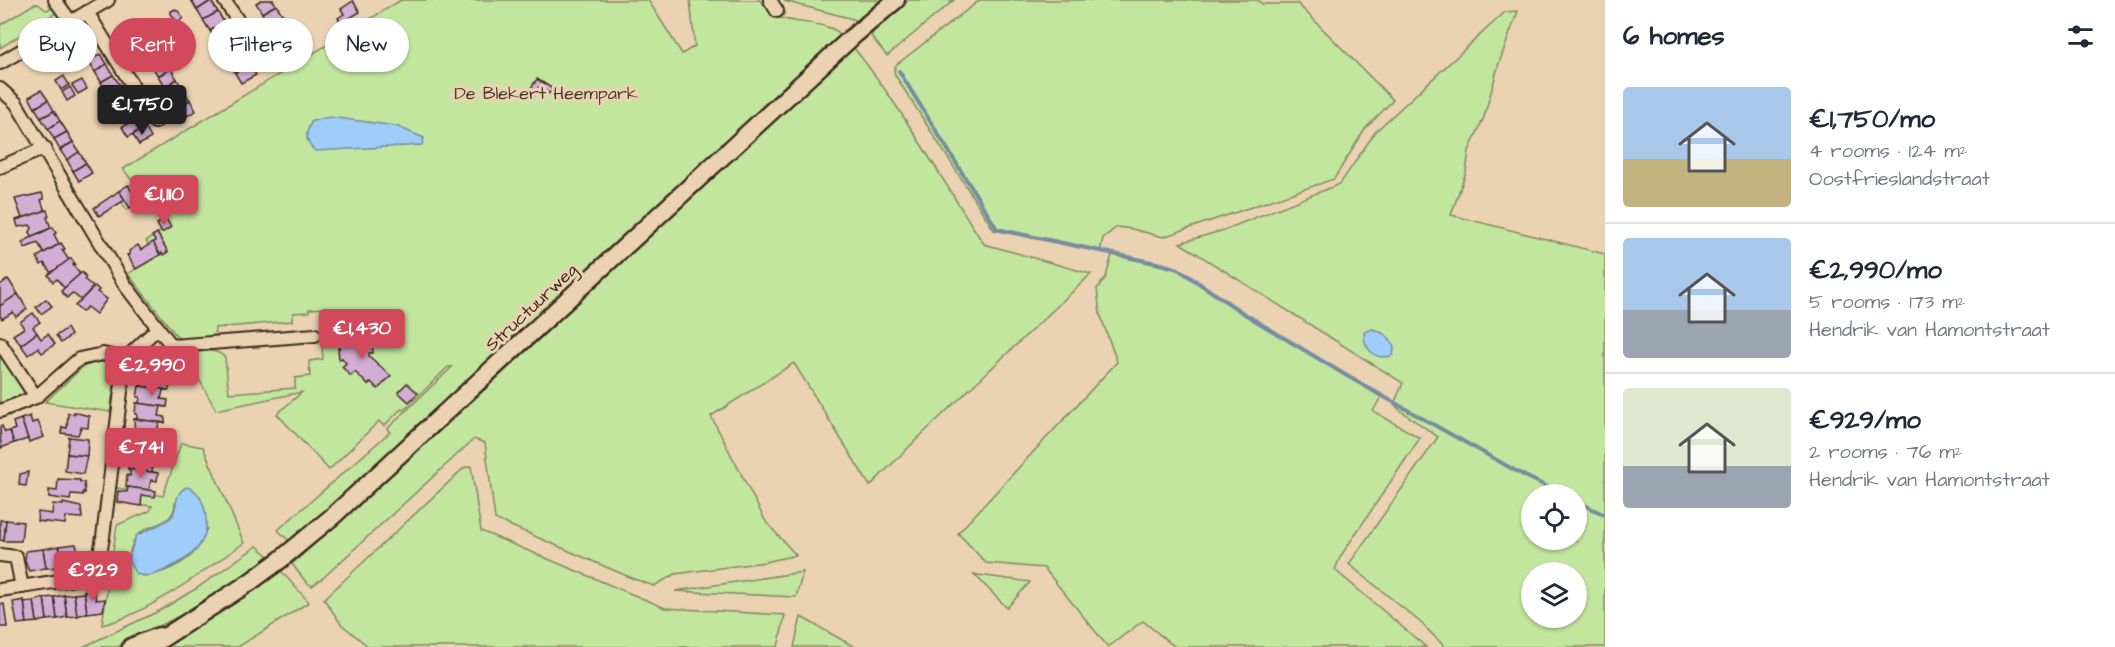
<!DOCTYPE html>
<meta charset="utf-8">
<style>
:root{--surface:#fff;--page:#f6f6f7;--text:#1f2937;--muted:#747a83;--line:#e0e1e3;--accent:#d1495b}
body{margin:0;font-family:"Architects Daughter",sans-serif;background:var(--page);color:var(--text);height:100vh;display:flex;flex-direction:column;font-size:22px;white-space:nowrap}
*{box-sizing:border-box;margin:0}
p{font-size:20px;color:var(--muted)}
.icon{flex:none;width:33px;height:33px;fill:none;stroke:currentColor;stroke-width:2;stroke-linecap:round;stroke-linejoin:round}
.map{position:relative;flex:1;overflow:hidden}
.side{display:flex;flex-direction:column;background:var(--surface);width:510px}
.side>*{flex:none}
.top-card{position:absolute;left:18px;top:18px;width:570px;height:54px;display:flex;gap:12px}
.tools{position:absolute;left:1521px;top:484px;display:grid;gap:12px}
.tools a{display:grid;place-items:center;width:66px;height:66px;border-radius:50%;background:var(--surface);box-shadow:0 2px 4px #0004;font-size:30px}
.price{position:absolute;translate:-50% -51px;padding:0 14px;border-radius:6px;background:var(--accent);color:#fff;font-size:20px;line-height:39px;filter:drop-shadow(0 2px 3px #0008)}
.price::after{content:'';position:absolute;left:50%;top:36px;width:18px;height:14px;margin-left:-9px;background:inherit;clip-path:polygon(0 0,100% 0,50% 100%)}
.price.current{background:#222;color:#fff}
ul{padding:0;list-style:none}
li{display:flex;align-items:center;gap:18px;height:150px;padding:0 18px}
li+li{border-top:2px solid var(--line)}
li span{display:grid;place-items:center;flex:none;width:168px;height:120px;border-radius:6px;color:#555}
li>.icon{margin-inline-start:auto}
span .icon{width:72px;height:72px;fill:#fffc;stroke-width:1}
li b{font-size:26px}
h2{display:flex;justify-content:space-between;align-items:center;height:72px;padding:0 18px;font-size:26px}
.tag{padding:0 21px;border-radius:27px;background:var(--surface);box-shadow:0 2px 4px #0004;font-size:21px;line-height:54px}
.tag.current{background:var(--accent);color:#fff}
main{display:flex;flex:1;min-height:0}
.map>svg:first-child{display:block}
.green{fill:#c3e69f;stroke:#7f885e;stroke-width:1.5;fill-rule:evenodd}
.water{fill:#9ecdfa;stroke:#768ca2;stroke-width:1.5}
.lines{fill:none;stroke-linecap:round;stroke-linejoin:round}
.stream{stroke:#768ca2;stroke-width:4}
.building{fill:#d4add4;stroke:#3b2a1e;stroke-width:1.5}
.street-casing{stroke:#3b2a1e;stroke-width:16}
.secondary-casing{stroke:#3b2a1e;stroke-width:21}
.street{stroke:#ead2b2;stroke-width:12}
.secondary{stroke:#ead2b2;stroke-width:16}
.labels{text-anchor:middle;stroke-width:6;stroke-linejoin:round;paint-order:stroke}
.park-label{font-size:18px;fill:#493d2b;stroke:#ead2b2}
.street-label{font-size:18px;fill:#3b2a1e;stroke:#ead2b2}
</style>
<main>
<div class="map">
<svg width="1605" height="647" viewBox="0 0 1605 647">
<rect width="100%" height="100%" fill="#ead2b2"/>
<filter id="ink" filterUnits="userSpaceOnUse"><feTurbulence type="fractalNoise" baseFrequency=".0167" numOctaves="2"/><feDisplacementMap in="SourceGraphic" scale="12" xChannelSelector="R" yChannelSelector="G"/><feConvolveMatrix kernelMatrix="1 2 1 2 8 2 1 2 1" color-interpolation-filters="sRGB"/></filter>
<g filter="url(#ink)">
<g class="green">
<path d="M401 0H648L682 54 695 46 690 0H760C766 6 770 13 778 17 799 25 826 20 843 36L404 442 291 543 278 530 390 432 387 429 452 367H448L404 410 401 409 384 426 379 421 329 470 277 414 302 392 216 410 185 354C198 353 217 346 225 358L229 393 295 388V378L310 376 309 361 323 359 322 347 330 346 326 308 309 309V312L293 313 292 321 215 328 214 338 180 340 128 274 155 256 146 241 166 228 147 196 126 210 117 192 134 183 123 169Z"/>
<polygon points="798,0 885,0 859,22 853,19 784,1"/>
<polygon points="909,0 954,0 887,56 871,36 874,31"/>
<polygon points="980,0 1258,0 1262,4 1298,4 1393,100 1365,129 1334,179 1163,237 1132,229 1117,227 1103,238 1100,252 994,230 895,75 894,70 896,65"/>
<polygon points="34,4 38,4 46,10 54,8 56,13 0,48 0,25"/>
<path d="M1518 11 1499 63 1484 117 1469 151 1466 172 1451 215 1605 254V647H1445L1420 622 1349 564 1438 437 1401 411 1394 404 1403 383 1180 243 1224 230 1340 184 1376 131 1505 12ZM1532 495H1576V540H1532ZM1532 573H1576V618H1532Z"/>
<path d="M854 48C903 109 941 179 984 244L1091 274 918 438 870 486 794 363 711 416 766 522 796 555 765 562 675 574 654 586 634 579 495 519 485 443 474 439 324 577 312 586 306 582 292 564C483 396 664 218 854 48Z"/>
<polygon points="1112,255 1177,269 1241,312 1381,397 1373,411 1420,438 1340,557 1335,570 1426,647 1175,647 1143,621 1108,647 1044,568 986,563 958,533 1117,362 1100,314 1097,289 1106,277"/>
<path d="M0 356 24 386C26 400 11 402 0 406Z"/>
<polygon points="98,362 109,363 116,371 110,412 45,402 83,367"/>
<path d="M181 443 203 447 244 543C206 569 147 615 102 625L117 525 150 511 152 506 110 501 111 487 163 496ZM175 503 207 528C204 535 202 543 197 549 186 564 160 575 142 576L128 560C130 553 131 543 136 537 148 521 174 528 175 503Z"/>
<polygon points="471,466 481,531 665,608 785,615 778,647 369,647 341,624 324,599 464,468"/>
<polygon points="257,546 270,557 207,602 118,647 83,647 161,610 197,588"/>
<polygon points="280,570 309,602 238,647 156,647"/>
<polygon points="803,572 796,597 675,591"/>
<polygon points="974,574 978,575 1030,582 1007,608"/>
<polygon points="801,617 855,647 794,647"/>
</g>
<g class="water">
<path d="M330 117 396 126 424 138 422 145 315 151C304 141 305 133 312 121Z"/>
<path d="M1372 329C1384 332 1398 341 1393 355 1376 362 1363 349 1364 332Z"/>
<path d="M187 487C197 490 201 497 204 507 213 540 195 556 167 569 157 574 148 578 136 574L128 560 136 536C145 530 168 523 173 515 178 504 174 493 187 487Z"/>
</g>
<g class="lines">
<g class="stream">
<polyline points="899,71 997,229 1161,264 1178,269 1243,313 1347,376 1525,476 1564,495"/>
<polyline points="1576,501 1605,515"/>
</g>
</g>
<g class="building">
<polygon points="191,0 210,0 211,1 197,10"/>
<polygon points="261,0 273,0 276,5 262,13 256,3"/>
<polygon points="211,1 218,12 203,20 197,10"/>
<polygon points="353,1 360,12 341,23 338,18 344,14 341,9"/>
<polygon points="276,5 283,15 268,24 262,13"/>
<polygon points="175,9 179,12 183,18 177,23 170,12"/>
<polygon points="218,12 224,22 210,31 203,20"/>
<polygon points="283,15 289,26 275,34 268,24"/>
<polygon points="224,22 230,33 216,41 210,31"/>
<polygon points="289,26 295,36 281,45 275,34"/>
<polygon points="146,27 152,37 139,45 133,34"/>
<polygon points="230,33 237,43 223,52 216,41"/>
<polygon points="295,36 302,47 288,55 281,45"/>
<polygon points="152,37 158,48 145,55 139,45"/>
<polygon points="237,43 243,54 229,62 223,52"/>
<polygon points="158,48 164,58 152,66 145,55"/>
<polygon points="101,54 107,64 95,72 88,61"/>
<polygon points="243,54 249,64 235,73 229,62"/>
<polygon points="164,58 170,69 158,76 152,66"/>
<polygon points="107,64 113,75 101,82 95,72"/>
<polygon points="249,64 256,75 241,83 235,73"/>
<polygon points="171,69 177,79 165,87 158,76"/>
<polygon points="113,75 120,85 107,93 101,82"/>
<polygon points="64,76 69,85 61,90 56,81"/>
<polygon points="177,79 183,90 171,97 165,87"/>
<polygon points="537,79 553,89 550,94 539,87 533,97 527,94"/>
<polygon points="82,80 87,89 78,94 72,85"/>
<polygon points="120,85 126,96 114,103 107,93"/>
<polygon points="70,87 75,96 67,101 62,92"/>
<polygon points="41,90 48,100 35,108 29,97"/>
<polygon points="183,90 190,100 177,108 171,97"/>
<polygon points="126,96 133,106 120,114 114,103"/>
<polygon points="48,100 54,111 41,118 35,108"/>
<polygon points="190,100 196,111 183,118 177,108"/>
<polygon points="133,106 139,117 122,127 126,124 120,114"/>
<polygon points="54,111 60,121 48,129 41,118"/>
<polygon points="139,117 145,127 128,137 122,127"/>
<polygon points="60,121 67,132 54,139 48,129"/>
<polygon points="145,127 151,138 139,145 133,135"/>
<polygon points="67,132 73,142 60,150 54,139"/>
<polygon points="73,142 79,152 67,160 60,150"/>
<polygon points="79,152 86,163 73,171 67,160"/>
<polygon points="86,163 92,173 79,181 73,171"/>
<polygon points="128,185 139,203 130,208 119,191"/>
<polygon points="119,191 125,200 99,216 94,208"/>
<polygon points="42,193 44,199 41,200 45,211 22,218 15,199"/>
<polygon points="152,196 160,210 153,215 145,201"/>
<polygon points="47,210 49,216 47,217 51,228 32,236 30,232 32,228 30,225 18,227 16,220"/>
<polygon points="166,219 171,227 162,233 157,224"/>
<polygon points="53,227 56,233 54,234 59,244 44,253 38,243 25,248 22,242"/>
<polygon points="157,233 168,252 163,255 162,253 160,254 153,243 155,241 152,236"/>
<polygon points="153,242 160,255 136,269 127,255 130,254 129,251 138,245 141,250"/>
<polygon points="61,243 65,249 62,250 69,260 51,273 44,263 41,265 37,257"/>
<polygon points="71,258 75,264 73,265 80,274 64,288 57,279 53,282 48,275"/>
<polygon points="82,272 86,277 84,279 93,287 81,300 72,293 67,298 61,291"/>
<polygon points="8,279 18,294 0,306 0,285"/>
<polygon points="95,286 99,290 97,292 107,299 96,314 87,307 82,312 75,306"/>
<polygon points="18,294 27,309 16,317 13,312 2,319 0,316 0,306"/>
<polygon points="46,299 52,306 41,314 36,307"/>
<polygon points="33,313 40,322 33,327 37,333 21,345 13,335 24,328 20,322"/>
<polygon points="67,328 71,335 61,343 56,336"/>
<polygon points="37,333 41,339 48,334 55,344 42,353 38,348 28,355 21,345"/>
<polygon points="372,335 373,353 369,353 369,356 391,376 378,389 371,382 368,385 355,372 351,376 342,367 346,363 342,358 339,359 338,348 340,348 338,337"/>
<polygon points="134,368 158,371 157,382 170,383 169,390 139,386 141,386 142,381 133,380"/>
<polygon points="407,383 418,393 409,402 398,392"/>
<polygon points="139,386 169,390 163,390 161,399 168,400 167,407 136,403 139,403 140,397 137,397"/>
<polygon points="136,403 167,407 161,406 159,416 165,417 165,423 134,419 137,419 137,414 135,414"/>
<polygon points="74,412 89,416 88,428 81,427 78,435 61,433 62,427 67,428 68,413 74,414"/>
<polygon points="30,416 32,423 38,421 44,437 29,442 21,419"/>
<polygon points="21,419 29,442 28,439 14,443 10,431 15,429 13,422"/>
<polygon points="134,419 165,423 159,423 157,433 163,433 162,440 135,436"/>
<polygon points="2,426 5,432 10,431 14,443 1,448 0,427"/>
<polygon points="135,436 162,440 161,447 155,446 154,456 160,457 130,453"/>
<polygon points="69,437 88,439 87,456 67,454"/>
<polygon points="130,453 160,457 159,464 153,463 152,472 158,473 128,469 129,459 132,459 132,454"/>
<polygon points="67,454 87,456 83,474 65,471"/>
<polygon points="128,469 158,473 157,481 151,480 149,490 126,487 127,475 130,476 130,470"/>
<polygon points="28,472 26,486 19,485 20,474"/>
<polygon points="58,479 80,480 80,482 84,482 85,493 83,492 83,495 71,494 70,500 49,497 49,490 57,491"/>
<polygon points="128,487 156,491 155,497 142,495 141,506 117,502 118,491 127,492"/>
<polygon points="63,503 81,507 82,518 66,517 65,524 37,521 38,512 52,514 53,504 63,505"/>
<polygon points="0,520 6,520 4,541 0,540"/>
<polygon points="6,520 23,522 21,541 4,541"/>
<polygon points="76,544 80,562 63,567 59,546"/>
<polygon points="59,546 63,567 46,568 43,549"/>
<polygon points="43,549 46,568 29,571 25,560 26,551"/>
<polygon points="94,590 96,600 105,599 103,611 87,613 84,591"/>
<polygon points="84,591 87,613 77,616 74,594 83,593"/>
<polygon points="74,594 77,616 67,617 64,595"/>
<polygon points="64,595 67,617 57,619 54,597"/>
<polygon points="54,597 57,619 47,620 44,598"/>
<polygon points="44,598 47,620 37,622 34,601"/>
<polygon points="24,600 27,623 17,624 13,602"/>
<polygon points="24,600 24,602 34,601 37,622 27,623"/>
<polygon points="0,604 4,604 7,627 0,627"/>
</g>
<g class="lines">
<defs>
<g id="street">
<polyline points="55,0 71,22"/>
<polyline points="224,0 263,58"/>
<polyline points="770,0 777,11"/>
<polyline points="87,12 155,122"/>
<polyline points="0,63 108,0"/>
<polyline points="0,89 16,103 125,285 172,346 315,335"/>
<polyline points="0,167 45,148"/>
<polyline points="0,343 36,397"/>
<polyline points="0,411 36,397 79,359 103,354 125,359"/>
<polyline points="0,555 16,557 22,587"/>
<polyline points="0,590 87,577 94,574 98,565 103,537 125,359 158,328"/>
</g>
<g id="secondary">
<polyline points="131,647 159,636"/>
<polyline points="149,647 250,582 280,560 333,516 852,37 896,0"/>
</g>
</defs>
<use href="#street" class="street-casing"/>
<use href="#secondary" class="secondary-casing"/>
<use href="#street" class="street"/>
<use href="#secondary" class="secondary"/>
</g>
</g>
<g class="labels">
<g class="park-label">
<text x="546" y="99">De Blekert Heempark</text>
</g>
<g class="street-label">
<text transform="translate(531 307) rotate(-43)" y="6">Structuurweg</text>
</g>
</g>
</svg>
<div class="tools">
<a><svg class="icon" aria-label="locate" viewBox="0 0 24 24"><circle cx="12" cy="12" r="6"/><path d="M12 2v4M12 18v4M2 12h4M18 12h4"/></svg></a>
<a><svg class="icon" aria-label="layers" viewBox="0 0 24 24"><path d="M12 4l9 5-9 5-9-5zM3 14l9 5 9-5"/></svg></a>
</div>
<b class="price current" style="left:142px;top:136px">€1,750</b>
<b class="price" style="left:164px;top:226px">€1,110</b>
<b class="price" style="left:362px;top:360px">€1,430</b>
<b class="price" style="left:152px;top:397px">€2,990</b>
<b class="price" style="left:141px;top:479px">€741</b>
<b class="price" style="left:93px;top:602px">€929</b>
<div class="top-card">
<a class="tag">Buy</a>
<a class="tag current">Rent</a>
<a class="tag">Filters</a>
<a class="tag">New</a>
</div>
</div>
<section class="side">
<h2>6 homes<svg class="icon" aria-label="filters" viewBox="0 0 24 24"><path d="M4 7h16M4 17h16"/><circle cx="9" cy="7" r="2"/><circle cx="15" cy="17" r="2"/></svg></h2>
<ul>
<li><span style="background:linear-gradient(#a9c7e8 60%,#c2b280 0)"><svg class="icon" aria-label="home" viewBox="0 0 24 24"><path d="M3 11l9-7 9 7M6 9v11h12V9"/></svg></span><div><b>€1,750/mo</b><p>4 rooms · 124 m²</p><p>Oostfrieslandstraat</p></div></li>
<li><span style="background:linear-gradient(#a9c7e8 60%,#9aa5b1 0)"><svg class="icon" aria-label="home" viewBox="0 0 24 24"><path d="M3 11l9-7 9 7M6 9v11h12V9"/></svg></span><div><b>€2,990/mo</b><p>5 rooms · 173 m²</p><p>Hendrik van Hamontstraat</p></div></li>
<li><span style="background:linear-gradient(#dfe7d0 65%,#9aa5b1 0)"><svg class="icon" aria-label="home" viewBox="0 0 24 24"><path d="M3 11l9-7 9 7M6 9v11h12V9"/></svg></span><div><b>€929/mo</b><p>2 rooms · 76 m²</p><p>Hendrik van Hamontstraat</p></div></li>
</ul>
</section>
</main>
